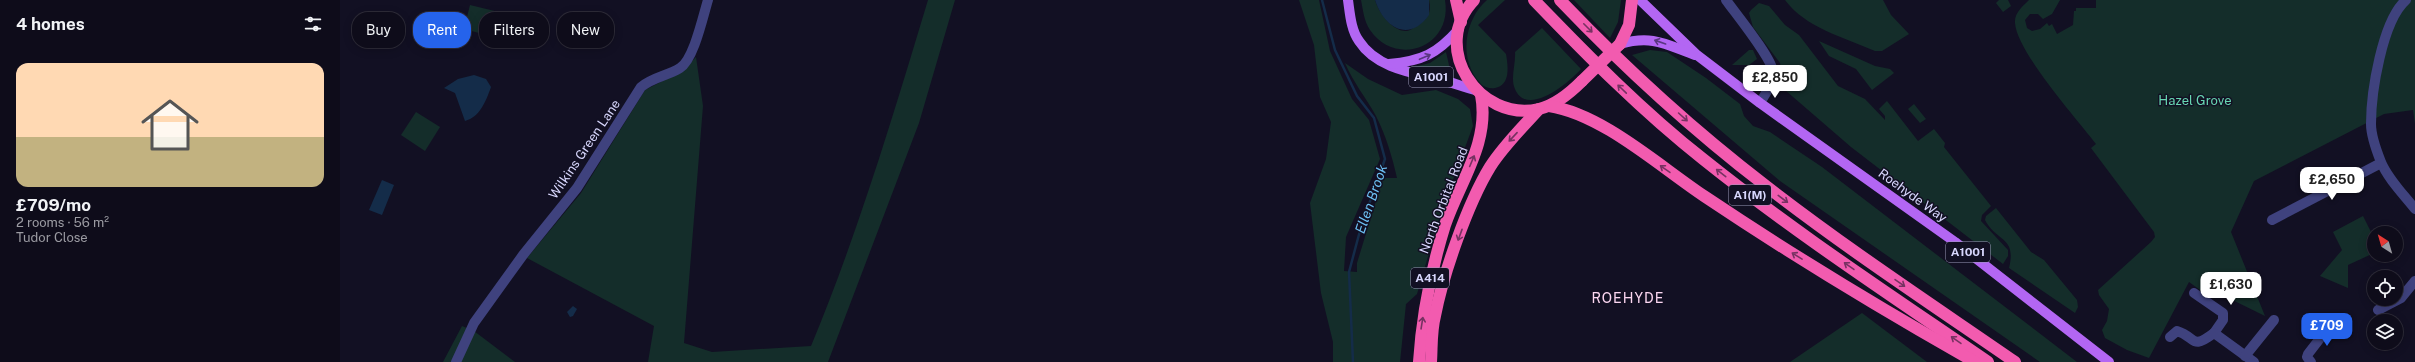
<!DOCTYPE html>
<meta charset="utf-8">
<style>
:root{--surface:#0e0c1a;--page:#171523;--text:#f1f3f6;--muted:#9b9ba2;--line:#2e2c39;--accent:#2563eb}
body{margin:0;font-family:"Public Sans",sans-serif;background:var(--page);color:var(--text);height:100vh;display:flex;flex-direction:column;font-size:15px;white-space:nowrap}
*{box-sizing:border-box;margin:0}
p{font-size:13px;color:var(--muted)}
.icon{flex:none;width:22px;height:22px;fill:none;stroke:currentColor;stroke-width:2;stroke-linecap:round;stroke-linejoin:round}
.map{position:relative;flex:1;overflow:hidden}
.side{display:flex;flex-direction:column;background:var(--surface);width:340px}
.side>*{flex:none}
.banner{position:absolute;left:12px;top:12px;width:380px;height:36px;display:flex;gap:8px}
.needle{width:26px;rotate:323deg}
.fabs{position:absolute;left:2027px;top:226px;display:grid;gap:8px}
.fabs a{display:grid;place-items:center;width:36px;height:36px;border-radius:50%;background:var(--surface);box-shadow:0 2px 10px #0003,0 0 0 1px var(--line);font-size:20px}
.price{position:absolute;translate:-50% -34px;padding:0 9px;border-radius:8px;background:#fff;color:#222;font-size:13px;line-height:26px;filter:drop-shadow(0 1px 2px #0008)}
.price::after{content:'';position:absolute;left:50%;top:24px;width:12px;height:9px;margin-left:-6px;background:inherit;clip-path:polygon(0 0,100% 0,50% 100%)}
.price.on{background:var(--accent);color:#fff}
ul{padding:0;list-style:none}
li{display:grid;align-content:center;gap:8px;height:212px;padding:0 16px}
li span{display:grid;place-items:center;height:124px;border-radius:12px;color:#555}
li>.icon{margin-inline-start:auto}
span .icon{width:72px;height:72px;fill:#fffc;stroke-width:1}
li b{font-size:17px}
h2{display:flex;justify-content:space-between;align-items:center;height:48px;padding:0 16px;font-size:17px}
.tag{padding:0 14px;border-radius:16px;background:var(--surface);box-shadow:0 2px 10px #0003,0 0 0 1px var(--line);font-size:14px;line-height:36px}
.tag.on{background:var(--accent);color:#fff}
main{display:flex;flex:1;min-height:0}
.map>svg:first-child{display:block}
.green{fill:#142d2a}
.water{fill:#142c49}
.lines{fill:none;stroke-linecap:round;stroke-linejoin:round}
.stream{stroke:#142c49;stroke-width:2.5}
.street{stroke:#3f427e;stroke-width:10}
.primary{stroke:#b366f3;stroke-width:10}
.highway{stroke:#f25baf;stroke-width:12}
.highway-bridge{stroke:#f25baf;stroke-width:12}
.oneway{stroke:#773262}
.oneway2{stroke:#5a3781}
.labels{text-anchor:middle;stroke-width:3;stroke-linejoin:round;paint-order:stroke}
.shield{fill:#121023;stroke:#9c9bbb;stroke-width:1}
.shield-label{font-size:12px;font-weight:bold;fill:#d7d6fc}
.park-label{font-size:13px;fill:#67d6b2;stroke:#121023}
.street-label{font-size:13px;fill:#d7d6fc;stroke:#121023}
.water-label{font-size:14px;font-style:italic;fill:#6cbff3;stroke:#121023}
.neighbourhood-label{font-size:14px;letter-spacing:1px;fill:#fcd7f1;stroke:#121023}
</style>
<main>
<section class="side">
<h2>4 homes<svg class="icon" aria-label="filters" viewBox="0 0 24 24"><path d="M4 7h16M4 17h16"/><circle cx="9" cy="7" r="2"/><circle cx="15" cy="17" r="2"/></svg></h2>
<ul>
<li><span style="background:linear-gradient(#ffd9b3 60%,#c2b280 0)"><svg class="icon" aria-label="home" viewBox="0 0 24 24"><path d="M3 11l9-7 9 7M6 9v11h12V9"/></svg></span><div><b>£709/mo</b><p>2 rooms · 56 m²</p><p>Tudor Close</p></div></li>
</ul>
</section>
<div class="map">
<svg width="2075" height="362" viewBox="0 0 2075 362">
<rect width="100%" height="100%" fill="#121023"/>
<g class="green">
<path d="M588 0H615L579 123 488 362H308L314 326 187 258 241 193 305 90 342 71 356 57 363 106 344 343 372 352 471 346C518 233 553 116 588 0Z"/>
<path d="M959 0H979L990 51 1012 99 1029 120 1040 159 1006 237 1004 271 1017 272V263L1043 178H1057C1052 156 1046 136 1036 116 1026 98 1013 82 1005 63L1028 79 1062 95 1096 90 1118 99 1130 109 1133 126 1101 212 1077 294 1066 304 1060 362H993V342L981 293 970 203 986 159 991 122 980 97 974 45Z"/>
<path d="M1021 0H1035C1038 11 1052 32 1067 31 1069 31 1073 28 1075 27 1087 20 1092 14 1089 0H1105C1113 47 1056 68 1030 30 1024 21 1023 10 1021 0Z"/>
<path d="M1147 0H1165L1138 25 1166 54C1168 66 1171 85 1155 88 1150 89 1144 87 1141 84 1118 60 1124 20 1147 0Z"/>
<polygon points="1234,0 1281,0 1278,22 1270,38"/>
<path d="M1445 0H1543L1551 15 1569 34 1542 51H1535C1503 37 1466 28 1445 0Z"/>
<polygon points="1659,0 1668,0 1671,6 1663,12 1656,3"/>
<path d="M1689 0H1720L1712 14 1703 19 1698 14H1690L1685 20 1687 28 1692 31 1700 29 1707 23 1709 26 1712 24 1717 34 1733 25 1734 11H1736V8H1756V0H2075V124L2073 110 2044 114 1914 181 1891 232 1925 316 1866 287 1863 292 1849 282 1809 358 1787 350 1765 338 1762 330 1767 321 1769 309 1759 295 1758 290 1811 242 1815 237 1814 232 1751 148 1756 144C1736 118 1677 52 1675 23 1674 13 1683 6 1689 0Z"/>
<polygon points="1419,3 1429,6 1445,25 1459,35 1498,86 1525,99 1545,120 1545,116 1539,109 1547,101 1578,141 1594,129 1605,143 1604,147 1651,206 1642,215 1641,221 1668,250 1668,256 1663,264 1511,147 1445,90 1440,63 1413,27 1409,13 1411,10"/>
<polygon points="130,5 175,16 169,41 124,29"/>
<path d="M1202 28 1241 69C1230 82 1187 118 1175 89 1170 79 1176 63 1175 52Z"/>
<polygon points="1479,41 1535,66 1550,69 1554,73 1532,90 1516,69 1489,56"/>
<polygon points="1310,50 1327,52 1366,78 1400,104 1404,116 1413,126 1430,132 1482,167 1737,362 1700,362 1440,181 1292,55"/>
<polygon points="1409,50 1413,50 1417,59 1409,65 1392,65"/>
<polygon points="1106,52 1112,78 1072,70 1073,67 1090,63"/>
<polygon points="1422,67 1418,76 1409,77 1408,68"/>
<polygon points="1574,104 1586,119 1580,123 1568,109"/>
<polygon points="76,112 100,127 85,151 61,135"/>
<path d="M1656 208 1691 252 1704 260 1737 300 1738 307 1735 313 1669 268C1677 236 1656 242 1645 220L1646 216Z"/>
<polygon points="2023,216 2034,238 2034,253 2008,265 2008,288 1980,276 2002,250 1993,232"/>
<polygon points="1522,313 1587,362 1450,362"/>
<polygon points="122,326 134,331 175,362 103,362"/>
</g>
<g class="water">
<path d="M1035 0H1089V15C1069 43 1044 28 1035 0Z"/>
<path d="M134 75 146 79 151 87C146 101 140 117 125 121L115 93 104 88 118 79Z"/>
<polygon points="42,180 54,185 42,215 29,210"/>
<polygon points="233,306 237,309 233,316 230,317 227,312"/>
</g>
<g class="lines">
<polyline class="stream" points="982,0 995,50 1017,96 1034,118 1045,159 1021,227 1009,272 1013,362"/>
<g class="street">
<path d="M1386 0C1396 14 1432 58 1433 72 1434 83 1425 94 1420 103"/>
<path d="M2066 0C2042 21 2031 93 2031 124 2031 135 2037 152 2041 162 2048 179 2064 195 2075 209"/>
<polyline points="1932,220 2041,163"/>
<polyline points="1854,293 1883,313 1883,320 1874,333"/>
<polyline points="2038,310 2061,298 2075,281"/>
<path d="M1830 337 1837 331C1857 337 1850 351 1874 333L1914 362"/>
<polyline points="1905,356 1934,320"/>
<path d="M116 362 134 323 183 255 237 188 301 87C313 77 327 76 340 68 354 59 363 16 368 0"/>
<polyline points="1971,362 1967,357 1968,354 1985,332"/>
</g>
<g class="primary">
<path d="M1008 0C1010 14 1011 30 1019 41 1035 66 1067 72 1094 78 1108 81 1121 86 1135 90"/>
<polyline points="1300,0 1357,55 1420,103 1615,242 1769,362"/>
<path d="M1280 44C1312 35 1325 44 1355 55"/>
<path d="M1049 64C1082 61 1097 54 1119 29"/>
</g>
<g class="highway">
<polyline points="1116,0 1121,22"/>
<path d="M1134 0C1089 47 1139 123 1199 109 1216 105 1230 93 1242 81"/>
<path d="M1194 0C1248 56 1302 111 1363 159 1454 232 1552 296 1648 362"/>
<path d="M1220 0C1284 67 1353 130 1426 186 1506 248 1591 304 1675 362"/>
<polyline points="1280,44 1289,25 1292,0"/>
<path d="M1209 106C1262 114 1319 166 1364 196 1452 255 1543 310 1635 362"/>
<path d="M1079 362C1082 315 1091 270 1105 225 1120 181 1150 143 1141 95"/>
<path d="M1091 362C1092 347 1091 331 1095 316 1103 274 1128 203 1150 167 1164 145 1182 128 1199 109"/>
</g>
<polyline class="highway-bridge" points="1242,81 1280,44"/>
</g>
<defs><path id="oneway-shaft" d="M-6 0H5M1.5-3L5.5 0L1.5 3" fill="none" stroke-width="1.6" stroke-linecap="round" stroke-linejoin="round"/></defs>
<g class="oneway">
<use href="#oneway-shaft" transform="translate(1248 28) rotate(45)"/>
<use href="#oneway-shaft" transform="translate(1282 89) rotate(-136)"/>
<use href="#oneway-shaft" transform="translate(1343 117) rotate(42)"/>
<use href="#oneway-shaft" transform="translate(1173 137) rotate(133)"/>
<use href="#oneway-shaft" transform="translate(1132 161) rotate(-67)"/>
<use href="#oneway-shaft" transform="translate(1325 169) rotate(-145)"/>
<use href="#oneway-shaft" transform="translate(1381 173) rotate(-142)"/>
<use href="#oneway-shaft" transform="translate(1443 199) rotate(37)"/>
<use href="#oneway-shaft" transform="translate(1120 235) rotate(110)"/>
<use href="#oneway-shaft" transform="translate(1457 256) rotate(-148)"/>
<use href="#oneway-shaft" transform="translate(1509 266) rotate(-145)"/>
<use href="#oneway-shaft" transform="translate(1560 283) rotate(35)"/>
<use href="#oneway-shaft" transform="translate(1082 323) rotate(-81)"/>
<use href="#oneway-shaft" transform="translate(1616 340) rotate(-145)"/>
</g>
<g class="oneway2">
<use href="#oneway-shaft" transform="translate(1320 42) rotate(-161)"/>
<use href="#oneway-shaft" transform="translate(1085 57) rotate(-23)"/>
</g>
<g class="labels">
<g class="shield">
<rect x="1069" y="67" width="44" height="20" rx="3"/>
<rect x="1389" y="185" width="42" height="20" rx="3"/>
<rect x="1606" y="242" width="44" height="20" rx="3"/>
<rect x="1071" y="268" width="38" height="20" rx="3"/>
</g>
<g class="shield-label">
<text x="1091" y="81">A1001</text>
<text x="1410" y="199">A1(M)</text>
<text x="1628" y="256">A1001</text>
<text x="1090" y="282">A414</text>
</g>
<g class="park-label">
<text x="1855" y="105">Hazel Grove</text>
</g>
<g class="street-label">
<text transform="translate(244 149) rotate(-56)" y="5">Wilkins Green Lane</text>
<text transform="translate(1573 195) rotate(36)" y="5">Roehyde Way</text>
<text transform="translate(1103 200) rotate(-69)" y="5">North Orbital Road</text>
</g>
<g class="water-label">
<text transform="translate(1031 199) rotate(-71)" y="5">Ellen Brook</text>
</g>
<g class="neighbourhood-label">
<text x="1288" y="303">ROEHYDE</text>
</g>
</g>
</svg>
<div class="fabs">
<a><svg class="needle" viewBox="-14 -14 28 28"><path d="M0-13l5 13h-10z" fill="#e53935"/><path d="M0 13l5-13h-10z" fill="#9b9ba2"/></svg></a>
<a><svg class="icon" aria-label="locate" viewBox="0 0 24 24"><circle cx="12" cy="12" r="6"/><path d="M12 2v4M12 18v4M2 12h4M18 12h4"/></svg></a>
<a><svg class="icon" aria-label="layers" viewBox="0 0 24 24"><path d="M12 4l9 5-9 5-9-5zM3 14l9 5 9-5"/></svg></a>
</div>
<b class="price" style="left:1435px;top:99px">£2,850</b>
<b class="price" style="left:1992px;top:201px">£2,650</b>
<b class="price" style="left:1891px;top:306px">£1,630</b>
<b class="price on" style="left:1987px;top:347px">£709</b>
<div class="banner">
<a class="tag">Buy</a>
<a class="tag on">Rent</a>
<a class="tag">Filters</a>
<a class="tag">New</a>
</div>
</div>
</main>
